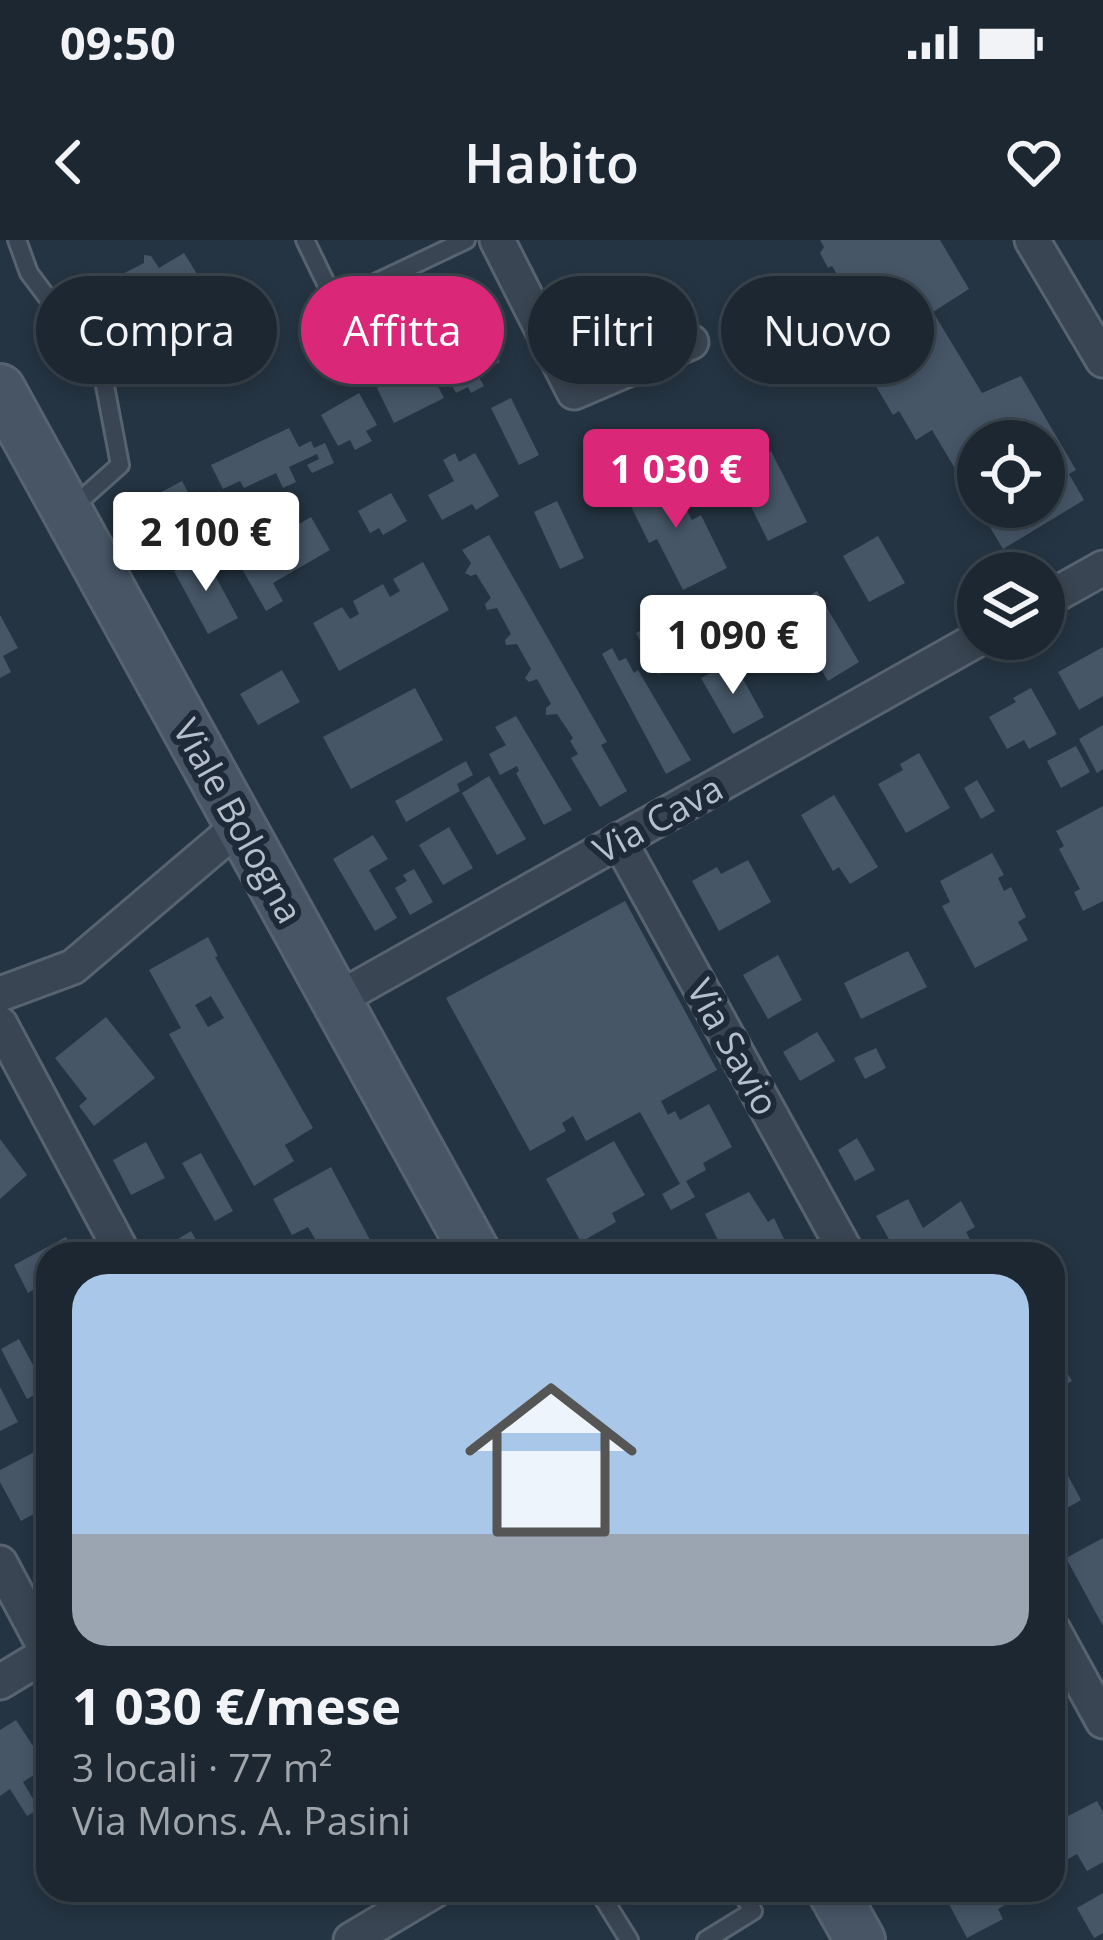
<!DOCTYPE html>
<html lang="it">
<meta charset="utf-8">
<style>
:root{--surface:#1c2732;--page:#252f3a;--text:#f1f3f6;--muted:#a0a5ac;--line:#3a444d;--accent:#db2777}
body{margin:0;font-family:"Open Sans",sans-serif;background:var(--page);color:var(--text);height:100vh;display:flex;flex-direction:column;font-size:45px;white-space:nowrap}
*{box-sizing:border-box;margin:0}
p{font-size:39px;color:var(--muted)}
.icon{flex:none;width:66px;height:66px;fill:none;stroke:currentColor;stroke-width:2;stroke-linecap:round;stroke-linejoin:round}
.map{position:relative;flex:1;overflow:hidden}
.side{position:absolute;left:36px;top:1002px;width:1029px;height:660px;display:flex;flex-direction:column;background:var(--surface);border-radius:36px;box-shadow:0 6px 18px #0003,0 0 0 3px var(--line)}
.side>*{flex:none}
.hud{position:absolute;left:36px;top:36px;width:1032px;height:108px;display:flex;gap:24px}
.fabs{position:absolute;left:957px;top:180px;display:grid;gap:24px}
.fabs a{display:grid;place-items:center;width:108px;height:108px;border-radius:50%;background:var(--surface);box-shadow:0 6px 18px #0003,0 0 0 3px var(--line);font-size:60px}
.price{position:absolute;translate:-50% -102px;padding:0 27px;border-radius:12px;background:#fff;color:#222;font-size:39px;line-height:78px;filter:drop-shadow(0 3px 6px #0008)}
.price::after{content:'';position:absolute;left:50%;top:72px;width:36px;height:27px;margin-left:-18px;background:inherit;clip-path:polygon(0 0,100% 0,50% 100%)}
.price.current{background:var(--accent);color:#fff}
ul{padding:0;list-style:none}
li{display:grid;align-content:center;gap:24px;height:636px;padding:0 36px}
li span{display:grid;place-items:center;height:372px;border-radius:36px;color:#555}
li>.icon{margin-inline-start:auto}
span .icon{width:216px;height:216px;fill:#fffc;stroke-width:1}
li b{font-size:51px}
.chip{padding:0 42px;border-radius:54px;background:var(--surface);box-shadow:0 6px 18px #0003,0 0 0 3px var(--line);font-size:42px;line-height:108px}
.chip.current{background:var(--accent);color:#fff}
.status{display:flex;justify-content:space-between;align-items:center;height:84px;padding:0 60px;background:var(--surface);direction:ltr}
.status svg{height:33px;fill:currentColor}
header{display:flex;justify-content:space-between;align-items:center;height:156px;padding:0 36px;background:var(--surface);font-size:54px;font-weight:600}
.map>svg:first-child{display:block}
.building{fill:#465666;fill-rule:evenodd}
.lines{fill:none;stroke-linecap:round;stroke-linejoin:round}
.service-casing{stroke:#57636f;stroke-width:22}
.minor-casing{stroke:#57636f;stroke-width:39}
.secondary-casing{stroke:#57636f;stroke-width:54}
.service{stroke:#394552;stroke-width:16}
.minor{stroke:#394552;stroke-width:33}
.secondary{stroke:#475565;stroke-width:48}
.labels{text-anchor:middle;stroke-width:12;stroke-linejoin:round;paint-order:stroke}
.street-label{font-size:36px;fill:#b6c0cc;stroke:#1e2a37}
</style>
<div class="status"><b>09:50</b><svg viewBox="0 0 49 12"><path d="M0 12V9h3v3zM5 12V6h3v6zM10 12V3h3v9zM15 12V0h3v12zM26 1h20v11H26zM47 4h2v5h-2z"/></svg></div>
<header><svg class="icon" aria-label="back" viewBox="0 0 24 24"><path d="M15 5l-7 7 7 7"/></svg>Habito<svg class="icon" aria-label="heart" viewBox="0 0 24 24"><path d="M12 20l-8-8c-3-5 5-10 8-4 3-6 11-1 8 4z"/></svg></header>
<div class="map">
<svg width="1103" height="1700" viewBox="0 0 1103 1700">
<rect width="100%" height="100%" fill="#253442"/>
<g class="building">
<polygon points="820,0 940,0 969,49 933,72 982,153 1021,136 1076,230 1069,234 1084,260 1003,309 978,267 1044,267 1044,201 978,201 978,267 932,190 916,200 899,171 893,175 874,143 880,139 864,112 879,104 832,26 828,28 820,13 824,7"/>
<polygon points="184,13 207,50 216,45 229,66 239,60 256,92 253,94 255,98 241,106 231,96 211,108 214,113 161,145 153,131 158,123 147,106 139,111 136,106 127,111 89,55 104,45 110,56 117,57 119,51 109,41 144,23 144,15 151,16 159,28"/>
<polygon points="478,81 500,122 477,134 484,146 471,153 468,147 456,153 440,121 454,114 445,98"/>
<polygon points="370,104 382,129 377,132 380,137 362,145 348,114"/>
<polygon points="426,123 444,158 394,183 377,148"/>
<polygon points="359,153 377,185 366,191 372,201 355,210 350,200 338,206 321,175"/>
<polygon points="511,158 539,215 519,225 491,168"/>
<polygon points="289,188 299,207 311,201 314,208 325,203 334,223 312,233 307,225 319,219 317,214 289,227 296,242 283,248 276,233 244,248 240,241 223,249 211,225"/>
<polygon points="771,211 807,282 768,301 733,230"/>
<polygon points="455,213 459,222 475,213 499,256 476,270 472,264 442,280 428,255 454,241 443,220"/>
<polygon points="667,231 692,280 701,275 727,328 683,350 657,299 649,303 624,252"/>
<polygon points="182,241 206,286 161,311 137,265"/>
<polygon points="391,253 407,281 383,295 379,288 370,293 358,271"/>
<polygon points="557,261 584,318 560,329 534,272"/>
<polygon points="311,277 330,310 273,343 283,361 266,371 229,306 246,295 254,310"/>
<polygon points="489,295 607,502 601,505 627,551 600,567 571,518 578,514 570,501 573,498 557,474 546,475 546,468 551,464 537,439 529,442 525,438 531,429 517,404 506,405 505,400 511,394 497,368 487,370 485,364 491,358 476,334 471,336 465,333 471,323 462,310"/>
<polygon points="878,296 905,343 869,362 843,316"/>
<polygon points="204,315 238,378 208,394 174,331"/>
<polygon points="423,322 449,370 339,431 313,383 342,367 350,379 359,374 353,361 383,344 390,357 400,351 393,339"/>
<polygon points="817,351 859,422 828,441 786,370"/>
<polygon points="0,375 18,408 3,416 11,432 0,438"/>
<polygon points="647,387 671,428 658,435 636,393"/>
<polygon points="1103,407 1103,456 1079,470 1058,432"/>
<polygon points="612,408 619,421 626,418 634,433 638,430 691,520 666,534 602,414"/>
<polygon points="733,421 764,477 733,494 701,438"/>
<polygon points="282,430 300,462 258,485 240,454"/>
<polygon points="415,448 443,500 351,549 323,497"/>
<polygon points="1031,448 1057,494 1029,509 1024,500 1007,509 989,477 1016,462 1013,458"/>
<polygon points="516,476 572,570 544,585 516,533 519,531 517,526 500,535 489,514 506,505 495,487"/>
<polygon points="1103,485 1103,529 1097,533 1079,499"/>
<polygon points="1076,506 1090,532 1061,548 1047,521"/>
<polygon points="919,513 950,568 906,593 878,544 903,530 900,524"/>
<polygon points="466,521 473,535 457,544 460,551 406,582 395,561"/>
<polygon points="489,536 526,599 497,615 462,553"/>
<polygon points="977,540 995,571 981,579 964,548"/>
<polygon points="834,555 878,627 850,644 839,627 833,631 801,575"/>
<polygon points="1103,566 1103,661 1083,671 1074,652 1080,649 1059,609 1064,606 1056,591"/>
<polygon points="449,587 473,628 443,645 419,605"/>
<polygon points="373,595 388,619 369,630 397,678 375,691 333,619"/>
<polygon points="992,613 1004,635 998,638 1004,651 1011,647 1026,677 1018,682 1028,700 975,728 942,666 950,662 940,641"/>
<polygon points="748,620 771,662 719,691 692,641 717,627 721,634"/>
<polygon points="414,629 433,662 410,675 395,648 407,641 403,635"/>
<polygon points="625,661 717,830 661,861 668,875 675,871 680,880 709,864 732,907 703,923 706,930 686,941 695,957 671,970 662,954 680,944 640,872 586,901 573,876 562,883 566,891 530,911 446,758"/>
<path d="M208 697 218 716 215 717 313 888 285 905 294 921 254 946 169 794 181 788 149 730ZM211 756 224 778 208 787 195 765Z"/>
<polygon points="908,711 927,747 861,779 844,743"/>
<polygon points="778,715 802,760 768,779 743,735"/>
<polygon points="106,777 155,838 94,886 79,866 87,859 55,818"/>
<polygon points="817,792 835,821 800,841 783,812"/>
<polygon points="876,808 886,828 865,839 854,818"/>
<polygon points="857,898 875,930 855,941 838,910"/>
<polygon points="0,899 27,935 0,959"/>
<polygon points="614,901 645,955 612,973 616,982 581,1002 546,939"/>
<polygon points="146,902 165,938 131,955 113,920"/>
<polygon points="201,913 233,971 215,981 182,923"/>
<polygon points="331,927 376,1011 370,1014 303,1014 299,1007 315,999 308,987 292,995 273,959"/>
<polygon points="749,952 768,982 774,978 786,1003 764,1014 725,1014 705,974"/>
<polygon points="908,959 923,988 961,961 975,987 966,992 978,1014 897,1014 876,976"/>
<polygon points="191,991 204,1014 161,1014 159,1011"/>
<polygon points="66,997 75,1014 48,1014 48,1062 39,1046 28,1053 14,1025"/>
<polygon points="19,1099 46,1149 27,1159 1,1109"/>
<polygon points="1053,1109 1072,1141 1053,1151"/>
<polygon points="0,1147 18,1182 0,1191"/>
<polygon points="48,1205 48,1266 21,1281 0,1242 0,1230"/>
<polygon points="1065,1230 1081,1260 1053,1276 1053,1236"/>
<polygon points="1103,1298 1103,1386 1066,1318"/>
<polygon points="16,1480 33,1506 41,1500 48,1511 48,1526 23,1542 39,1569 27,1576 10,1549 0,1556 0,1490"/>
<polygon points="1097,1561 1103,1572 1103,1622 1087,1631 1077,1614 1063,1622 1053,1604 1053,1584"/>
<polygon points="1016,1650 1020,1657 998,1669 1003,1679 967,1698 942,1651"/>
<polygon points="1103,1653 1103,1693 1094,1698 1077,1668"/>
</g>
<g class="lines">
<defs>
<g id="service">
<polyline points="17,0 29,33 102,130 120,225 73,267"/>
<polyline points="305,0 335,62 466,0"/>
<polyline points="598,1650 629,1700"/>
<polyline points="706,1700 753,1671 740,1650"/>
</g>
<g id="minor">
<polyline points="497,0 574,152 691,102"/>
<polyline points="1032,0 1103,120"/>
<polyline points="1044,361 1103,328"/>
<polyline points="619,600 847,1014"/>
<polyline points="0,754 73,727 239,586"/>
<polyline points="338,759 978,399"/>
<polyline points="0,784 123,1014"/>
<polyline points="0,1323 48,1413 0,1442"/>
<polyline points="1053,1390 1103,1481"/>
<polyline points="351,1700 435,1650"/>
</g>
<g id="secondary">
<polyline points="0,149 476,1014"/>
<polyline points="832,1650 860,1700"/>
</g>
</defs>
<use href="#service" class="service-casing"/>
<use href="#minor" class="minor-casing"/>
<use href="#secondary" class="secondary-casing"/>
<use href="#service" class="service"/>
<use href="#minor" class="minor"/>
<use href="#secondary" class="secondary"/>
</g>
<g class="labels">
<g class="street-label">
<text transform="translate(658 579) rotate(-29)" y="13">Via Cava</text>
<text transform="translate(238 581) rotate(61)" y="13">Viale Bologna</text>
<text transform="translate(733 807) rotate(61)" y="13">Via Savio</text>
</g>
</g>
</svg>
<div class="fabs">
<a><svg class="icon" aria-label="locate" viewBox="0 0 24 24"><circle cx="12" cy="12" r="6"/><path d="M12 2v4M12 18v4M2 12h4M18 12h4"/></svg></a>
<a><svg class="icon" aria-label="layers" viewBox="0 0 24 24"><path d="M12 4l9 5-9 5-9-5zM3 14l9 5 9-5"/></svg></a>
</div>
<b class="price current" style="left:676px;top:291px">1 030 €</b>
<b class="price" style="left:206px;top:354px">2 100 €</b>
<b class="price" style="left:733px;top:457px">1 090 €</b>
<div class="hud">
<a class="chip">Compra</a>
<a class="chip current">Affitta</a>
<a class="chip">Filtri</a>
<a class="chip">Nuovo</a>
</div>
<section class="side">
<ul>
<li><span style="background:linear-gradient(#a9c7e8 70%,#9aa5b1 0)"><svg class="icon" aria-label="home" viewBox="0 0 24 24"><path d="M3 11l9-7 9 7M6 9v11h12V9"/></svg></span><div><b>1 030 €/mese</b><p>3 locali · 77 m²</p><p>Via Mons. A. Pasini</p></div></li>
</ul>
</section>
</div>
